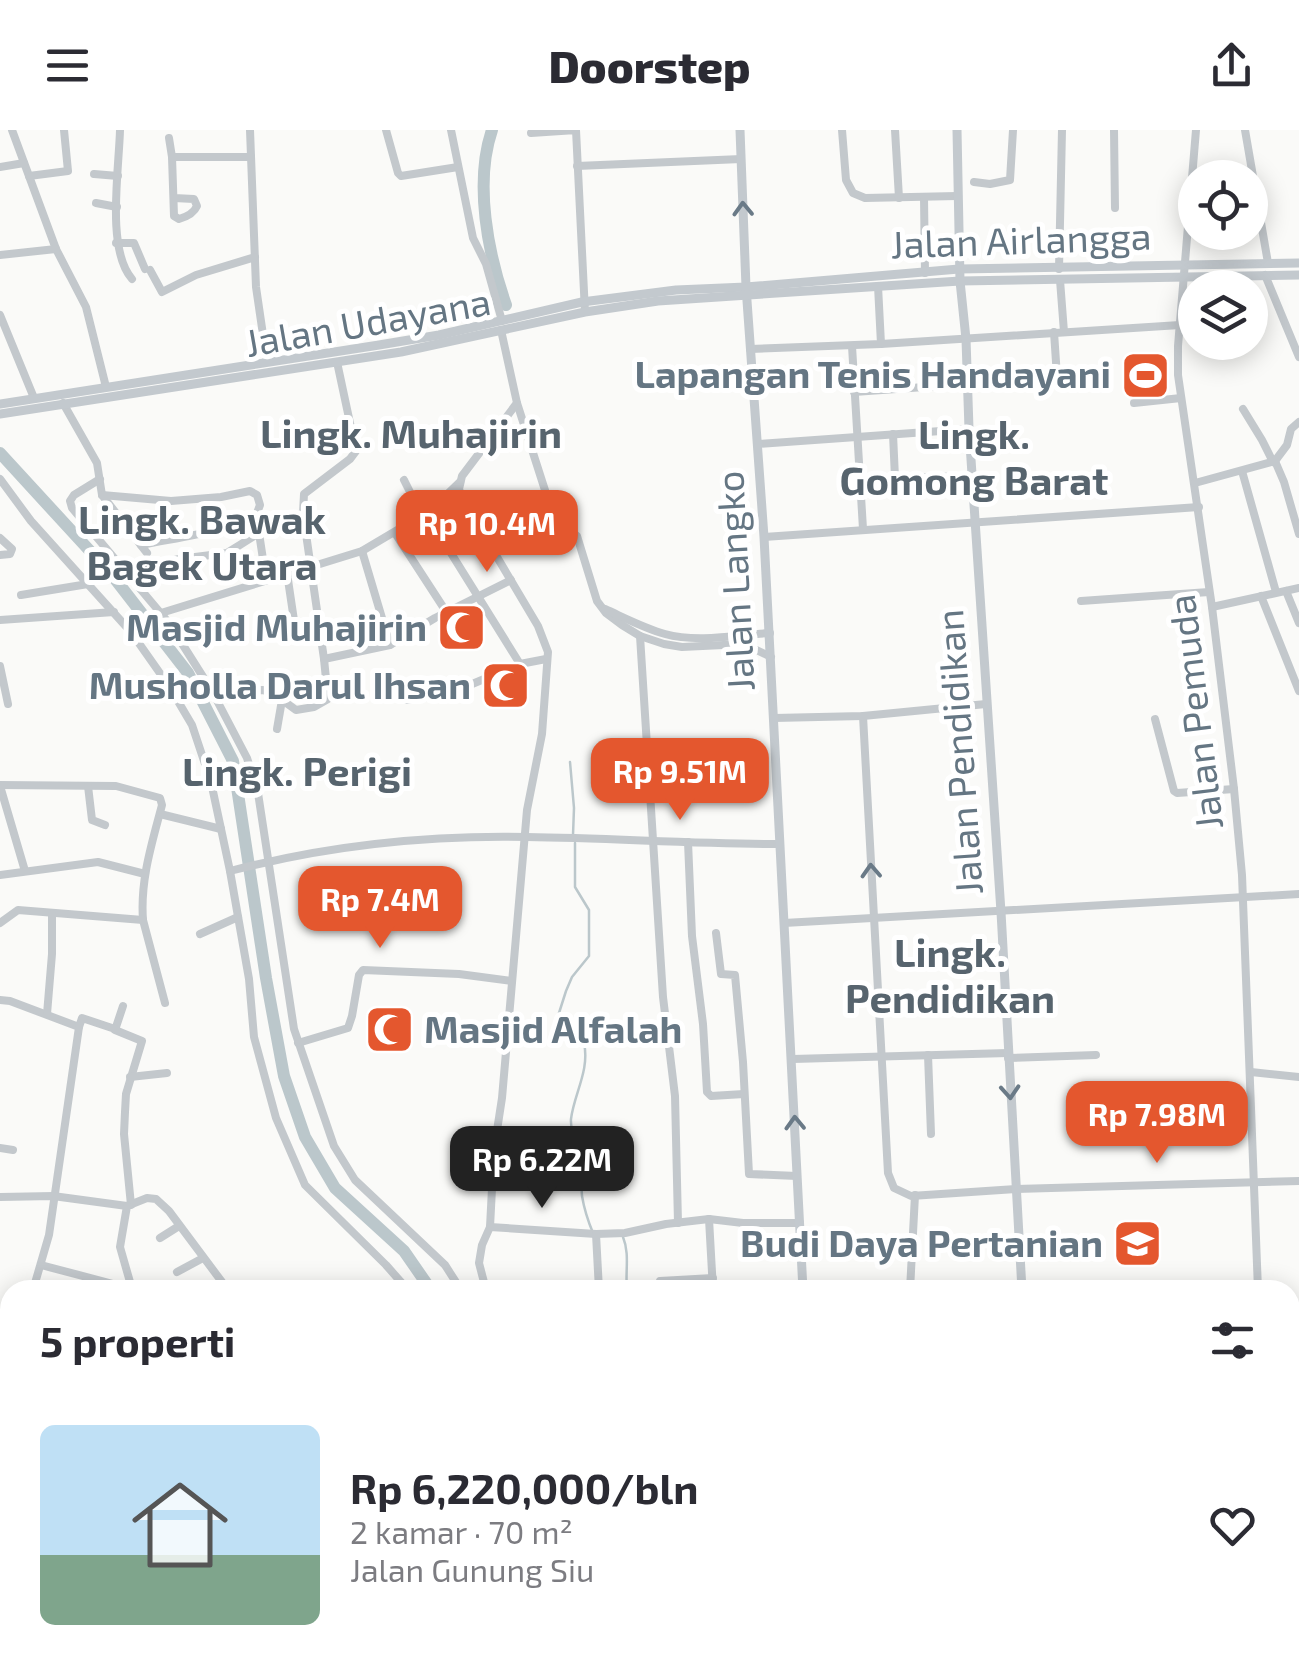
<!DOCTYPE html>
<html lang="id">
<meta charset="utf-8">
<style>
:root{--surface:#fff;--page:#f7f7f7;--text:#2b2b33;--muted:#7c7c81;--line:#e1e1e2;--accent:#e4572e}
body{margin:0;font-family:"Exo 2",sans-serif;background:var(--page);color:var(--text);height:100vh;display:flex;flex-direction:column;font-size:38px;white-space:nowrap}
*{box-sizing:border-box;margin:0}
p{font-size:32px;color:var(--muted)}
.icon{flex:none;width:55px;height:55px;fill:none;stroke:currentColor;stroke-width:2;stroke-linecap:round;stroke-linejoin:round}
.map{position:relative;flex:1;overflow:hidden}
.details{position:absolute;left:0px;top:1150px;width:1300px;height:390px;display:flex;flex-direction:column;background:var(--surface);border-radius:30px 30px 0 0;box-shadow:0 5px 25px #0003}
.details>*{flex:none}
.tools{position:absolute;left:1178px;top:30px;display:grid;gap:20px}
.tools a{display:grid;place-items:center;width:90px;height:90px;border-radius:50%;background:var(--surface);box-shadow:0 5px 25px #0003;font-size:50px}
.price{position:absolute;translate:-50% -85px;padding:0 22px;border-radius:20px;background:var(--accent);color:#fff;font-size:32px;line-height:65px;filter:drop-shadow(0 2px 5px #0008)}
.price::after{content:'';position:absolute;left:50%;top:60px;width:30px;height:22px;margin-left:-15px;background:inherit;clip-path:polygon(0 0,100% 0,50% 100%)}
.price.on{background:#222;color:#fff}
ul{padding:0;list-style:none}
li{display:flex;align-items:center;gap:30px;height:250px;padding:0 40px}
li+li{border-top:2px solid var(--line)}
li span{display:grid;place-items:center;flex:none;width:280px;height:200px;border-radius:15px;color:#555}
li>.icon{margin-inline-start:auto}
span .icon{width:120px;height:120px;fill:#fffc;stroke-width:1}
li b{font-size:42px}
h2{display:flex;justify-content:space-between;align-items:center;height:120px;padding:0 40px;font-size:42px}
header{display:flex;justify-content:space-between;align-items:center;height:130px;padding:0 40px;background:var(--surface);font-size:45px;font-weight:800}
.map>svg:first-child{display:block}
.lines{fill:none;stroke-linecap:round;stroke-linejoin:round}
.stream{stroke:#bbc7cb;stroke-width:2.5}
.river{stroke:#bbc7cb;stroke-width:12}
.minor{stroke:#c3c8cc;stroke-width:8}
.major{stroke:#c3c9ce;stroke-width:9}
.oneway{stroke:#6a7a87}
.labels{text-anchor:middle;stroke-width:10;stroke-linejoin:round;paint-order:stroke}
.street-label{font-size:38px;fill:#657683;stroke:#fff}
.poi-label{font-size:38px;font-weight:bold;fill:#657683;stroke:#fff;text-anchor:end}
.neighbourhood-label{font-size:40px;font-weight:bold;fill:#57646e;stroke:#fff}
</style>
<header><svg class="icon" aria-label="menu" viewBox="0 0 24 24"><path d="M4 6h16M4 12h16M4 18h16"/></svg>Doorstep<svg class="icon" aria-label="share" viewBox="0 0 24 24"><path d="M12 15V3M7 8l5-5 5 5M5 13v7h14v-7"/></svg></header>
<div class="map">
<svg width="1299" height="1540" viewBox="0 0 1299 1540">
<rect width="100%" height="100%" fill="#fafaf8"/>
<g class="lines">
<g class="stream">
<polyline points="570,632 574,678 573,705"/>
<path d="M575 713V757L589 780V826L572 847 566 861 559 883 562 895C571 900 582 900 584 913 590 940 574 964 571 989 570 1002 577 1014 580 1027 582 1039 581 1053 582 1066 584 1078 588 1091 593 1103"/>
<path d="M623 1107C630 1124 625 1142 627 1160"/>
<polyline points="671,1530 672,1540"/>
<polyline points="734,1530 734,1540"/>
</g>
<g class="river">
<path d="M492 0C474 53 488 124 506 175"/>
<polyline points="0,323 112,445 188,543 233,631 266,848 284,946 305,1007 335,1058 404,1121 431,1160"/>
<polyline points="531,1530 531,1540"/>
</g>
<g class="minor">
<polyline points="12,0 56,119 86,177 106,257"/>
<path d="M120 0C119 40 106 119 132 149"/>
<polyline points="250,0 256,157 267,232"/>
<polyline points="386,0 398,43 401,46 458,37"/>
<polyline points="451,0 473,108 486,134 502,191"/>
<polyline points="842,0 846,50 853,63 865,68 957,66"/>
<polyline points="895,0 899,68"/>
<polyline points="1114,0 1115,78"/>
<polyline points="1196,0 1178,216 1178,245 1212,477 1234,659 1242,745 1258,1160"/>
<polyline points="1245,0 1268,133"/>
<polyline points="531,3 576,0 585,182"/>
<polyline points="169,8 172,27"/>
<polyline points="577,36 741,29"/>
<polyline points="0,37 24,33"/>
<polyline points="94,44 118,46"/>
<polyline points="29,46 68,41 64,0"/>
<polyline points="974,52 990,54 1010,50 1013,0"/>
<polyline points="924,67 925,143"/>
<path d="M174 68 194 69 197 76C194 83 186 87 179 89L174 86 172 27H251"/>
<polyline points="96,73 117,77"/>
<polyline points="116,113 134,113 145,139"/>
<polyline points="0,125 56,119"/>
<polyline points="1059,139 1062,0"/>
<polyline points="150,140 162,162 196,145 255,127"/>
<polyline points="1265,145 1299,227"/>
<polyline points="1060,150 1064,202"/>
<polyline points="878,156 881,214"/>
<polyline points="0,185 34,268"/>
<polyline points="1054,202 1057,247"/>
<polyline points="852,216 863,399"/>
<polyline points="750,219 881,214 1180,195"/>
<polyline points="854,262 967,254"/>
<polyline points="63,273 97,333 102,365 147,423"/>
<polyline points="517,273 552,382 559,391 577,406 597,471 606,483 622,495 640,506 664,514 682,517 744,514 771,527"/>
<polyline points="1134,273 1181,268"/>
<polyline points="1243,279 1262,310 1273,332"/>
<polyline points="893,304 895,348 973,346"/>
<polyline points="758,314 969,299"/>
<polyline points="1275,331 1284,352 1299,404"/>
<polyline points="1242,341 1276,462"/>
<polyline points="0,349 31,391 131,502 169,556 192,595 211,652 230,741 249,849 254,907 276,988 305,1055 386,1135 408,1160"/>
<polyline points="100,349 74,365 70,371 72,378 169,493 212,561 247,628 258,663 294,899 334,1016 355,1050 445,1135 461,1160"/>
<polyline points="404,350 422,386"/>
<polyline points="1195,353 1275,331 1287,315 1291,299 1299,292"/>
<path d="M102 365 171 371 221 367 250 361 257 365 260 375 257 383C225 403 178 407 141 415"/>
<polyline points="426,383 520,534"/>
<polyline points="259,403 266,449"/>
<polyline points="395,403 447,483"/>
<polyline points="484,403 552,382"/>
<polyline points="764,407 1199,377"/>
<polyline points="0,408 12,419 10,424 0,425"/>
<polyline points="362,421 390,515"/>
<polyline points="287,443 295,497"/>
<polyline points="133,450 154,435 179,429 227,423 259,403 303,383 304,364 350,329 356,321 337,232"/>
<polyline points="1286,461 1299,493"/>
<polyline points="21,465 88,454"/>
<polyline points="1261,466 1299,561"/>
<polyline points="1081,471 1209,462"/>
<polyline points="1212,477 1299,458"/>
<path d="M605 479C625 488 644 498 665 504 697 513 737 505 770 503"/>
<polyline points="161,483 362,421 431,380 460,352"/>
<polyline points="0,490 114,482"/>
<polyline points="640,506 663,867 675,966 678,1093"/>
<polyline points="324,529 390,515 435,488 511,450"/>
<polyline points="0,536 8,574"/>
<polyline points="212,561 263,560 274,564 296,580 314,577 328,569 324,529 303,383"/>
<polyline points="406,570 446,565 520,534 546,529"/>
<polyline points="863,586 888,1043 894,1058 911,1066 1016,1059 1299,1051"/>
<polyline points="774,588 863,586 986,574"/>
<polyline points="1155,589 1174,661 1177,663 1234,659"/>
<polyline points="277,599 282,570"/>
<path d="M0 655 116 656 160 668 162 675C152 713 140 750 143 790L165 873"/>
<polyline points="0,656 25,741"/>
<polyline points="88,656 92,690 105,695"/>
<polyline points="160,684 221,699"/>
<polyline points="688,712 692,806 703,894 707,962 711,966 744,964"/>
<path d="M230 741C326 716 428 705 527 707 611 708 696 714 780 714"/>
<polyline points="0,745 98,732 145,744"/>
<polyline points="0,793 18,780 143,790"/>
<polyline points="784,793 1299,764"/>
<polyline points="716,803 721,844 735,845 743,932 749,1044 797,1046"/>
<polyline points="200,804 238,787"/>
<polyline points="0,870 10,871 79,897 49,1105 33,1160"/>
<polyline points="123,876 115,900 142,911 126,964 125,982 124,1004 131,1075"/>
<polyline points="47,884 52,824 52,784"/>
<polyline points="79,897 82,888 115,899"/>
<polyline points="298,913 348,898 352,886 359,845 363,840 459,844 512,851"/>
<polyline points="928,925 931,1004"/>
<polyline points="1008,928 1096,925"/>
<polyline points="793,929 1008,923"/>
<polyline points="1251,942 1299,947"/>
<polyline points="130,947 167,943"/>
<polyline points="0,1018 13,1020"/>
<polyline points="0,1067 53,1066 127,1076 147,1068 156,1069 169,1081 228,1160"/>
<polyline points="127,1076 120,1117 132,1159"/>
<polyline points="709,1089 713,1160"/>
<polyline points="490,1097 596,1104 625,1103 666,1094 709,1089 743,1093 800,1093"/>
<polyline points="596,1104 599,1160"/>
<polyline points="160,1108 179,1096"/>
<polyline points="41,1135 132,1159"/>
<polyline points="177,1142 203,1128"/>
<polyline points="660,1151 713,1148"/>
<polyline points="486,1160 479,1133 482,1115 490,1097 494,1020 502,968 527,680 542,604 548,522 538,496 462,368 459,359 462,346 517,273 501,200"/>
<polyline points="910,1160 915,1065"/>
<polyline points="1290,1194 1299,1195"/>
<polyline points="0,1208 10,1211"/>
<polyline points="0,1302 10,1256"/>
<polyline points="1290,1359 1299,1359"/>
<polyline points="0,1449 4,1449"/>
<polyline points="1290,1472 1299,1472"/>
<polyline points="7,1481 10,1480"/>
<polyline points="112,1530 112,1540"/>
<polyline points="266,1530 272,1540"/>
<polyline points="404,1530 408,1540"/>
<polyline points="513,1530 514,1540"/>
<polyline points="649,1530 651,1540"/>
<polyline points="707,1530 707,1540"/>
<polyline points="919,1530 919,1540"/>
<polyline points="1251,1530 1251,1540"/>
<polyline points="194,1540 222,1536 237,1530"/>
<polyline points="324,1540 366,1530"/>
<polyline points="482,1540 488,1530"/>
</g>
<g class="major">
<polyline points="740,0 746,157 764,407 803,1160"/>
<polyline points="957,0 960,151 966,209 969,299 1001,782 1022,1160"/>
<polyline points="0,274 379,215 439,205 582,172 676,160 746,157 959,139 1299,133"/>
<polyline points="0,284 401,222 585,182 658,171 960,151 1299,145"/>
<polyline points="823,1530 824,1540"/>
<polyline points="1046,1530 1047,1540"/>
</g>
</g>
<defs><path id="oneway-chevron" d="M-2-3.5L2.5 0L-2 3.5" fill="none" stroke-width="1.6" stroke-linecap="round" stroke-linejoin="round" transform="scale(2.5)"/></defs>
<g class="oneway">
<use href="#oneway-chevron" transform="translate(743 79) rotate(-92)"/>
<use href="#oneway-chevron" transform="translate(871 741) rotate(-93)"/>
<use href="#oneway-chevron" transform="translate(1010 962) rotate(86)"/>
<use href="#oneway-chevron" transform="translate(795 993) rotate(-92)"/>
</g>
<defs>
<symbol id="stadium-square" viewBox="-11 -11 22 22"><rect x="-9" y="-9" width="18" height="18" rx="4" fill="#e4572e" stroke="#fff"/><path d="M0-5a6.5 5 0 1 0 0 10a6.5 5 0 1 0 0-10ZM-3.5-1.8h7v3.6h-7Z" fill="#fff"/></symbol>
<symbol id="mosque-square" viewBox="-11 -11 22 22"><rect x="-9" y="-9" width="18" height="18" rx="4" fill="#e4572e" stroke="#fff"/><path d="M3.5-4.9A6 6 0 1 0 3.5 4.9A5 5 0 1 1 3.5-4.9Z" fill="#fff"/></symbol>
<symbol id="university-square" viewBox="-11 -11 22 22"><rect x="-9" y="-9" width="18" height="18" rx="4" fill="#e4572e" stroke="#fff"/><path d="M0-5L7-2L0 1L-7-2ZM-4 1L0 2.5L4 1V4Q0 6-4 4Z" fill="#fff"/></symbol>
</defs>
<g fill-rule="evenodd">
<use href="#stadium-square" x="1118" y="218" width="55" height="55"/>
<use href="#mosque-square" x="434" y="470" width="55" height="55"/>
<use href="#mosque-square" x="478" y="528" width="55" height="55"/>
<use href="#mosque-square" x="362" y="872" width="55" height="55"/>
<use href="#university-square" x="1110" y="1086" width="55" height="55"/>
</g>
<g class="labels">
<g class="street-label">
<text transform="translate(1021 111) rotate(-2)" y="13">Jalan Airlangga</text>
<text transform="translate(368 193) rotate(-10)" y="13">Jalan Udayana</text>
<text transform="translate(736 451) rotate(-93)" y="13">Jalan Langko</text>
<text transform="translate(1196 582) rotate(-97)" y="13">Jalan Pemuda</text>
<text transform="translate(960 622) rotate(-94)" y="13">Jalan Pendidikan</text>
</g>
<g class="poi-label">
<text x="1111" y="258">Lapangan Tenis Handayani</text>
<text x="427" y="511">Masjid Muhajirin</text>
<text x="471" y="569">Musholla Darul Ihsan</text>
<text x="424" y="913" text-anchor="start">Masjid Alfalah</text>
<text x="1103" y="1127">Budi Daya Pertanian</text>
</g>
<g class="neighbourhood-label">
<text x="411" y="318">Lingk. Muhajirin</text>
<text x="974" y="319">Lingk.<tspan x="974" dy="46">Gomong Barat</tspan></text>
<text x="202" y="404">Lingk. Bawak<tspan x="202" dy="46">Bagek Utara</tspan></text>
<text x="297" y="656">Lingk. Perigi</text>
<text x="950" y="837">Lingk.<tspan x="950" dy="46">Pendidikan</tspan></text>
</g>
</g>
</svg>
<div class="tools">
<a><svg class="icon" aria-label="locate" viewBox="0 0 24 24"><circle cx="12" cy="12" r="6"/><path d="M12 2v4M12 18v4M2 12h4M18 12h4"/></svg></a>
<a><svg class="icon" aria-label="layers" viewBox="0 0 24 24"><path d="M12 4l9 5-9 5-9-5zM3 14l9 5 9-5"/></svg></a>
</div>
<b class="price" style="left:487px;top:445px">Rp 10.4M</b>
<b class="price" style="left:680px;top:693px">Rp 9.51M</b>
<b class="price" style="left:380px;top:821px">Rp 7.4M</b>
<b class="price" style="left:1157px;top:1036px">Rp 7.98M</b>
<b class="price on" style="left:542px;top:1081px">Rp 6.22M</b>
<section class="details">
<h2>5 properti<svg class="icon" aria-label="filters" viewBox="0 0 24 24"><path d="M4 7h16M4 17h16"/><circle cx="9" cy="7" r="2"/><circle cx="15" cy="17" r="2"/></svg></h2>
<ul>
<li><span style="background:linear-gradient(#bfe0f5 65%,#7fa58c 0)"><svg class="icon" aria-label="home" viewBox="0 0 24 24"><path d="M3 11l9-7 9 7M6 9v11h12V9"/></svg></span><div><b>Rp 6,220,000/bln</b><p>2 kamar · 70 m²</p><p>Jalan Gunung Siu</p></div><svg class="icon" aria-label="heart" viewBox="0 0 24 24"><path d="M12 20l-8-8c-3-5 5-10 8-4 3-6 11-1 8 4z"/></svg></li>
</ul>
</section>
</div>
